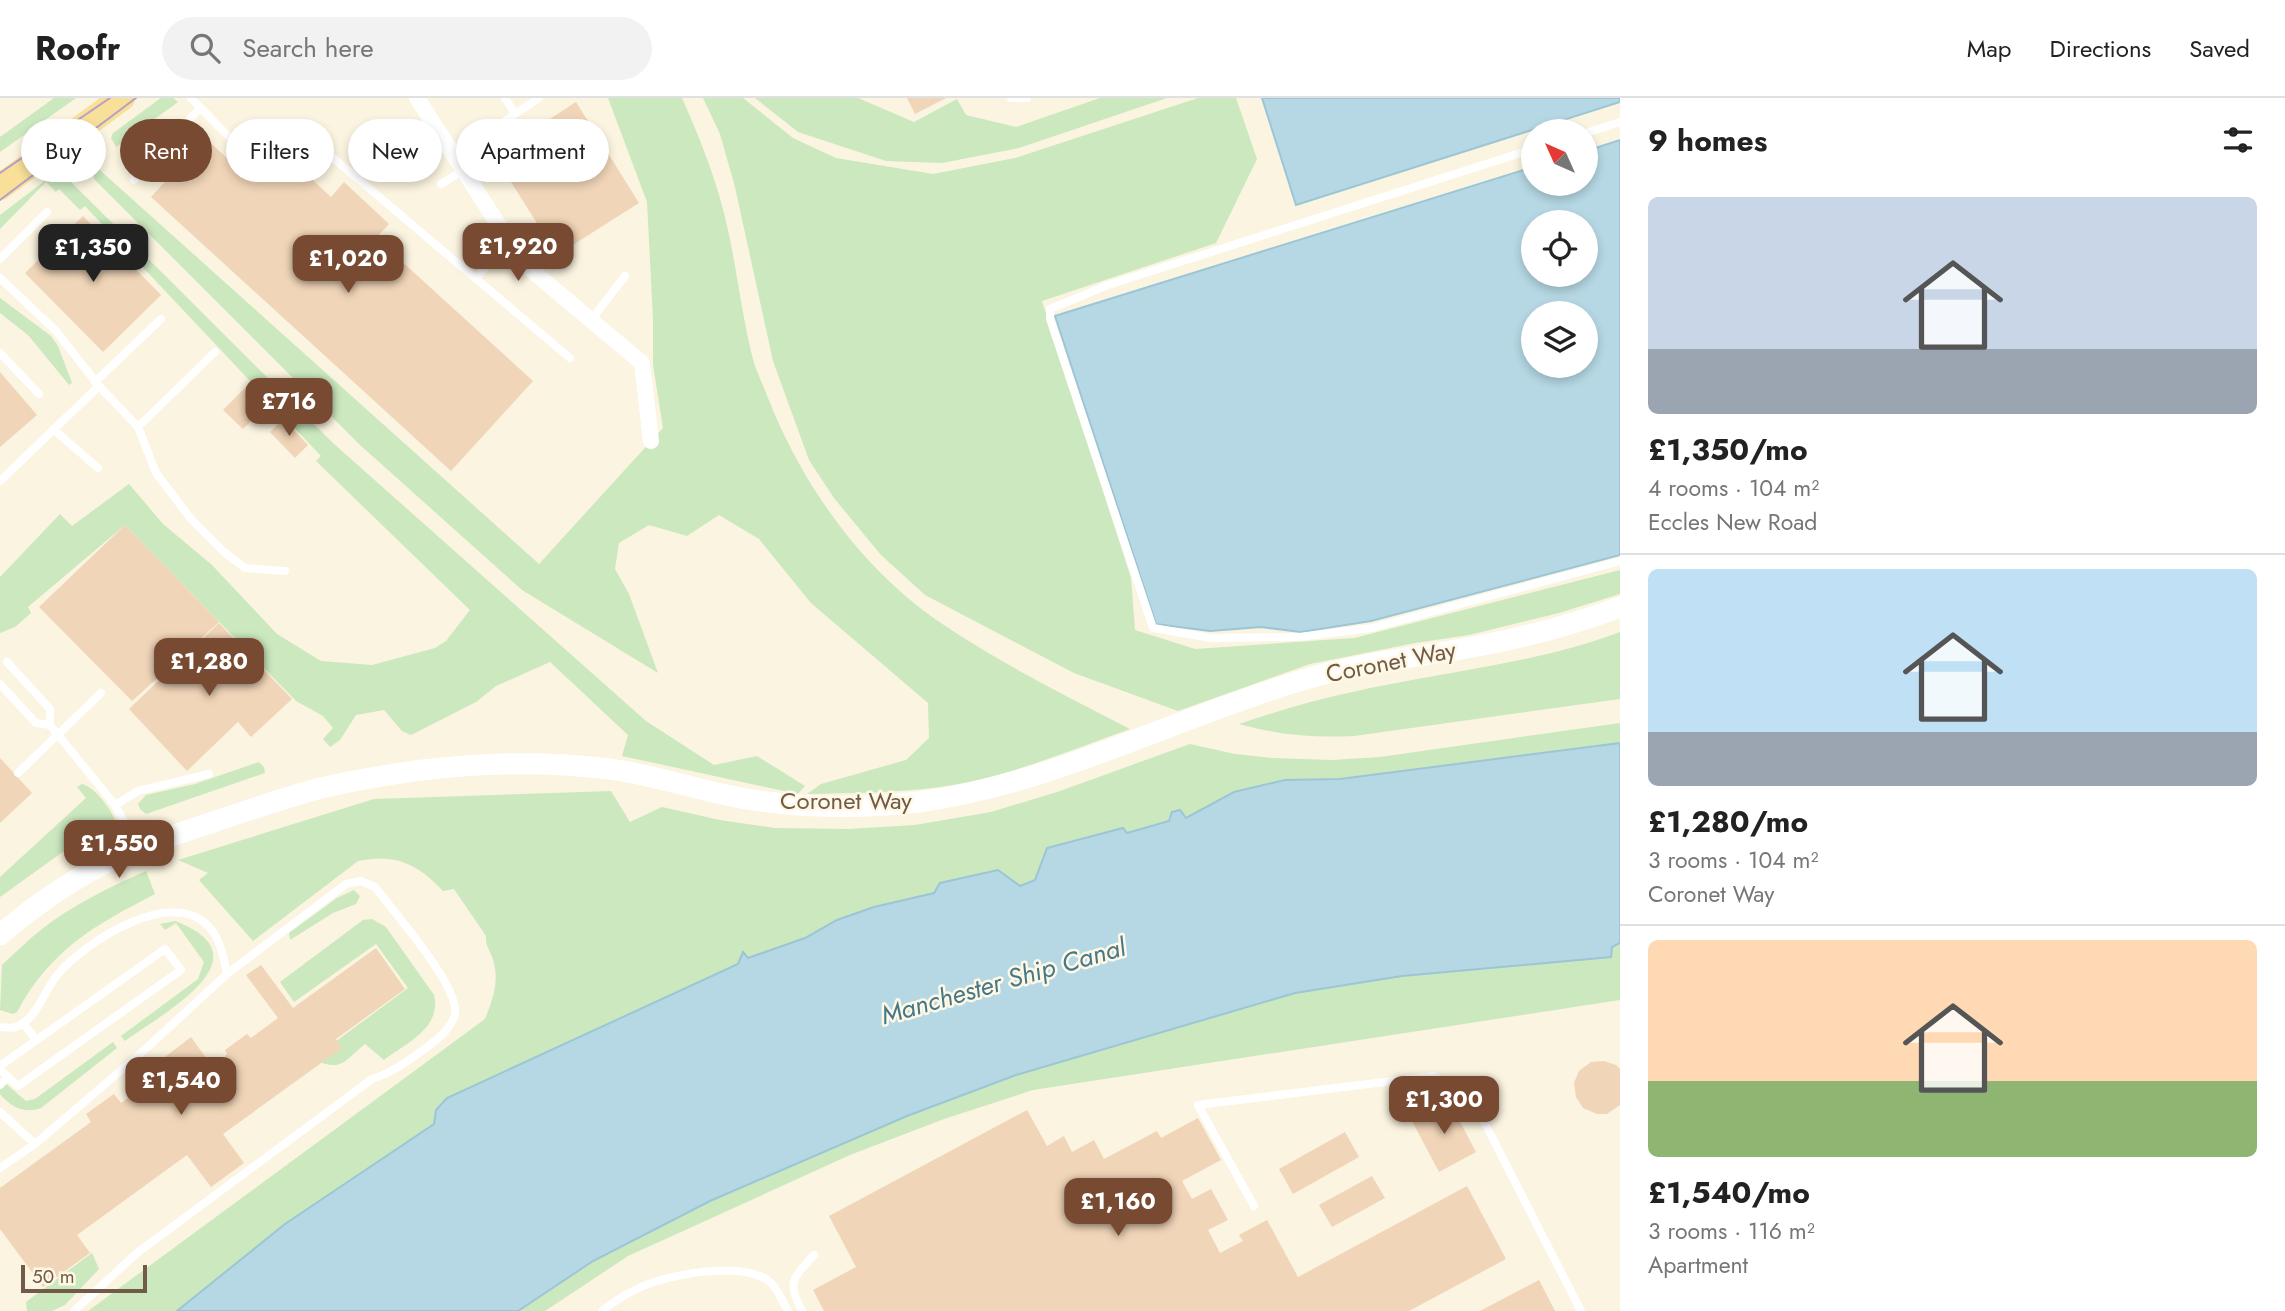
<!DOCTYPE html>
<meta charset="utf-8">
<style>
:root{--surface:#fff;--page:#f2f2f2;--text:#222;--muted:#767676;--line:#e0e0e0;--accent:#794a32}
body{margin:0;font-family:Jost,sans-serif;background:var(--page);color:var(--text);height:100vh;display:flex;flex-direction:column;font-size:26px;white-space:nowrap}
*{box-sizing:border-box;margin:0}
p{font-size:23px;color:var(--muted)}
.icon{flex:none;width:38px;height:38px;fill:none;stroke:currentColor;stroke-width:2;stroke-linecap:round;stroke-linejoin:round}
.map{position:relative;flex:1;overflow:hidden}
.details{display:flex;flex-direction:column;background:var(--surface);width:665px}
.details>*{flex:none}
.guide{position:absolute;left:21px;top:21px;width:665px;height:63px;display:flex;gap:14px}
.needle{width:46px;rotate:315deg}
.buttons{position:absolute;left:1521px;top:21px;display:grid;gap:14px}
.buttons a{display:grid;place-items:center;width:77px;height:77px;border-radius:50%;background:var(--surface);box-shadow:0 4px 10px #0003;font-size:35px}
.scale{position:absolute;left:21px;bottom:18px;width:126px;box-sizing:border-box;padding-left:7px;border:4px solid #715b48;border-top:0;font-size:19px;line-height:24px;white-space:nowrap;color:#715b48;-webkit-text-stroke:5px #fff8e5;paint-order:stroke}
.price{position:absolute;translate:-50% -60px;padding:0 16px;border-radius:14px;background:var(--accent);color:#fff;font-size:23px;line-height:46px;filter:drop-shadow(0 2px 4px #0008)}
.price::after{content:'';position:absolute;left:50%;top:42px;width:21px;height:16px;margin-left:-10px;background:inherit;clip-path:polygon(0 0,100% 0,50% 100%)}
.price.selected{background:#222;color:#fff}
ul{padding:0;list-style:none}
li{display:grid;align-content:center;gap:14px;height:371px;padding:0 28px}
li+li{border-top:2px solid var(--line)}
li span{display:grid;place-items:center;height:217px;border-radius:10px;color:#555}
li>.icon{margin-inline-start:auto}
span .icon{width:126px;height:126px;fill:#fffc;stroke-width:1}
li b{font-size:30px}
h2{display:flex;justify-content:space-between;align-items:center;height:84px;padding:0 28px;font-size:30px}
.chip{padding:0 24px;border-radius:32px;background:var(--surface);box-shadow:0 4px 10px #0003;font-size:24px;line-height:63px}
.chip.selected{background:var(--accent);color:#fff}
header{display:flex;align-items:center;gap:42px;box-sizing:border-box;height:98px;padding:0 35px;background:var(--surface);border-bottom:2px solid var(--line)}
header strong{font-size:33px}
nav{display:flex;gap:38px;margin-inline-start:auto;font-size:24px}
.search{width:490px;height:63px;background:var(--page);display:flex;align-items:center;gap:18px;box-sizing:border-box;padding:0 24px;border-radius:38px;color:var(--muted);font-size:26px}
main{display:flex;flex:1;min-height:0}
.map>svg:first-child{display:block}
.green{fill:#cbe8bf}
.water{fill:#b5d8e4;stroke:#9cc6d5;stroke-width:2;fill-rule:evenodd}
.building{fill:#f0d5b8}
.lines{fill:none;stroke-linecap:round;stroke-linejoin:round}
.service{stroke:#fff;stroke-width:8}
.minor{stroke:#fff;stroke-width:16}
.tertiary{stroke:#fff;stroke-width:21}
.primary{stroke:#f9e099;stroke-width:26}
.tram{stroke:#b7a0c3;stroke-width:2}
.labels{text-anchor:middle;stroke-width:5;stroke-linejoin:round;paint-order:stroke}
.street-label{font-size:24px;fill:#715b48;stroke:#fff8e5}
.water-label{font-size:26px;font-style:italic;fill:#45788b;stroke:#fff8e5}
</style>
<header>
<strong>Roofr</strong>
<div class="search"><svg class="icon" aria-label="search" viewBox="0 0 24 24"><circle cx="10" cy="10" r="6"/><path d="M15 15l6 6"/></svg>Search here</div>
<nav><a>Map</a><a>Directions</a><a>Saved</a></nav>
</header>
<main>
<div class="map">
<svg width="1620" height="1213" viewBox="0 0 1620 1213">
<rect width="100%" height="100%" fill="#fbf4e0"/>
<g class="green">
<polygon points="54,0 76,0 0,54 0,39"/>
<polygon points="161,0 173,0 178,4 116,49 111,40 113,35"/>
<path d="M608 0H682C697 34 711 68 721 104 736 157 740 213 754 265 758 277 764 289 768 300 803 389 864 474 944 527 1003 567 1067 598 1130 631 1068 653 1006 680 940 689 896 695 851 695 807 696L821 686 906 662 929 640 928 605 811 505 759 441 719 417 687 438 649 427 619 445 615 471 629 496 658 575 522 492 359 346 94 81 93 66 539 466 663 330 653 267V221L647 104Z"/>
<polygon points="703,0 743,0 793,40 836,60 933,76 1015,60 1198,0 1236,0 1257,61 1216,145 1042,203 1131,480 1135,532 1195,551 1354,540 1620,472 1620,496 1559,515 1469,537 1415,545 1310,566 1178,613 1074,575 925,497 881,457 834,400 809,362 773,263 735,89 720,36"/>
<polygon points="755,0 858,0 914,24 957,1 966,17 1016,29 1100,0 1167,0 1019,50 942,65 886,63 798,34"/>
<polygon points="59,72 334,346 646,623 714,667 757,658 805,688 798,696 622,658 628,637 550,564 496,588 476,604 411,637 402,633 384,612 356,617 340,642 330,649 323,641 333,630 323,618 296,603 125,427 28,509 31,515 15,529 0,535 0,479 60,416 72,428 129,386 163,426 212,467 277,536 321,563 372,567 435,550 446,543 470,512 316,363 321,358 85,108 80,112 59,91 56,94 46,84 0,131 0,117"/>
<polygon points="0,200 51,238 58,248 72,285 69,287 28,237 0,215"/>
<path d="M1620 534V601L1354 638C1313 640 1279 637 1239 626 1275 614 1311 603 1348 595 1439 574 1532 567 1620 534Z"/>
<path d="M1620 625V645L1340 681 1285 682 1234 694 1186 720 1127 735 1122 730C1084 741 1057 775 1019 788L998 772 941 785 935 795 874 809 837 822 805 840 748 861 743 854 739 866 436 1012 434 1026 285 1126 177 1213H88L485 921C492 903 499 886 494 865 492 855 485 849 486 838L454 791 443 793C418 766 395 755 358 763L253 843 199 782 208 775 178 762 374 701 611 693 630 724 662 709 720 722 775 730 848 731 915 727 991 714 1060 693 1190 646 1235 656 1273 660 1332 662 1380 659Z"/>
<polygon points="259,664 264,669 265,675 146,716 140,711 138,706 146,697 195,686"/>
<path d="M82 686C95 689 112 712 116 725L64 753 0 799V779L86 700 77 689Z"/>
<path d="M146 773 155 796C95 827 51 851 17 914L13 916 0 912 2 867C15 855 28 842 42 831 74 806 110 789 146 773Z"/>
<polygon points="354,792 360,798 356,806 333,815 290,842 289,835 337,800"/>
<path d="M372 821 386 829 434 897C442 930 406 945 384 962L365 946C342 965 342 974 312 961L408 890 376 846 294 904 280 884 363 822Z"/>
<path d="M175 823C270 859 163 915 125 943L121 938 198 881 204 864 176 825 165 832 160 826Z"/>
<polygon points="1620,845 1620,902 1033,992 944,1021 850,1057 628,1158 545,1213 518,1213 593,1163 710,1103 907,1018 1016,977 1295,895 1402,878 1610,859 1612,849"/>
<path d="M113 944 117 950 41 1010C24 1016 11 1009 0 996V991L5 985 26 1003 35 1001Z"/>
<polygon points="92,1155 99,1171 65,1207 52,1213 27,1213 26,1204"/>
</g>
<g class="water">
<polygon points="1262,0 1620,0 1620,4 1296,107"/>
<path d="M1620 42V457L1371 523 1301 534 1261 529 1210 533 1156 526 1055 218 1533 69V86H1586V53ZM1586 124V177H1533V124ZM1586 215V268H1533V215Z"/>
<polygon points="1620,645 1620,845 1612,849 1611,859 1402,878 1295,895 1016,977 907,1018 710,1103 593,1163 518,1213 177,1213 285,1126 434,1026 436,1012 447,1000 738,866 743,854 748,860 805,840 837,822 874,809 934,795 940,785 998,772 1020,788 1035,782 1047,750 1123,730 1127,735 1169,723 1172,714 1180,712 1186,720 1234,694 1285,682 1340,681"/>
</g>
<g class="building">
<polygon points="907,0 946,0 915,16"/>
<polygon points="576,4 639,105 557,157 494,57"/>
<polygon points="205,40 250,81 278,50 331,99 344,84 389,126 376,140 533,283 451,373 151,99"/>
<polygon points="83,118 161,197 103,254 25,175"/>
<polygon points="0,274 37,317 0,349"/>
<polygon points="248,287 268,306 243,331 223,312"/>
<polygon points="283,321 308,347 295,360 270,334"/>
<polygon points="125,427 219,524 132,603 39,509"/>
<polygon points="219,525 292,601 251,639 238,624 187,673 129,611"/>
<polygon points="0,660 32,695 0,725"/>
<polygon points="376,850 405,891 336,941 342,950 223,1036 244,1065 211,1089 187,1057 77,1137 90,1155 43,1189 0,1131 0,1090 91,1024 86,1016 114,996 121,1005 141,990 148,1000 166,988 152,969 191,939 214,971 227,962 225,958 227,956 225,952 247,936 251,940 278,920 246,877 261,867 293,910"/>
<polygon points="1604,963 1616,967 1620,971 1620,1007 1607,1016 1597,1016 1583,1010 1576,999 1574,985 1579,973 1591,964"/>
<polygon points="1448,1001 1476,1054 1439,1074 1411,1021"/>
<polygon points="1027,1012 1047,1048 1064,1038 1072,1054 1094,1042 1104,1061 1157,1033 1161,1040 1198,1020 1221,1062 1182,1083 1192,1101 1211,1091 1228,1122 1208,1132 1220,1155 1243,1143 1239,1137 1267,1122 1298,1179 1467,1088 1506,1161 1409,1213 824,1213 813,1192 856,1169 829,1118"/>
<polygon points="1345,1034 1359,1059 1293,1096 1279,1071"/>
<polygon points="1372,1078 1385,1100 1332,1129 1319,1107"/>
<polygon points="1539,1182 1555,1213 1480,1213"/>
</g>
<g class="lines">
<g class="service">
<polyline points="191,0 227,37 241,45 287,31 301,33 570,260"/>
<polyline points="505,0 515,16"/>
<polyline points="1011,0 1027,0"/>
<polyline points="1586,35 1620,24"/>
<polyline points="1533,51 1108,187 1050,211 1050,221 1153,530 1211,540 1300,539 1372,530 1620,463"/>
<polyline points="454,57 539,0"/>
<polyline points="134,82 200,10"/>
<polyline points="441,86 464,72"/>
<polyline points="0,161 47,114"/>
<polyline points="0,180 56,233 99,288 0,383"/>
<polyline points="476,181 490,163 511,146"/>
<polyline points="591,222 625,178"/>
<polyline points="0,255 39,296"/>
<polyline points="95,284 161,221"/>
<polyline points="99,288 138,329 156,375 191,421 224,454 245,470 285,473"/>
<polyline points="138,329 215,254"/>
<polyline points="53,331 98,370"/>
<polyline points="0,586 36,625 50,627 50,611 7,564"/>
<polyline points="50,627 115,707 137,748"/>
<polyline points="18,675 101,595"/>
<polyline points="115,707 138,693 209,676"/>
<polyline points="23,925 36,942"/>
<path d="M0 929C10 930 16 931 25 924 40 912 46 890 58 876 86 843 175 786 211 831 221 844 224 861 227 876L139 957 35 1046 0 1014"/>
<polyline points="0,968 165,851 181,872 18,988 8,979"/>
<polyline points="0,972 8,979 0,987"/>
<polyline points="0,1070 35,1046"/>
<polyline points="1254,1108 1198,1007 1433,978 1457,990 1475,1006 1581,1213"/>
<path d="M74 1213 137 1155 372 981C392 975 406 964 423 952 435 943 451 932 455 916 460 889 393 813 375 789L361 783 346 786 227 876"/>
<path d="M602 1213C617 1201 635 1190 654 1184 683 1175 734 1166 762 1179 775 1184 781 1201 788 1213"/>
<path d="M802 1213C786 1184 793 1180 814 1157"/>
</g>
<polyline class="minor" points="417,0 523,165 642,265 651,343"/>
<path class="tertiary" d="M0 837C36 806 77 778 120 758 151 744 184 734 216 723 250 712 286 699 321 690 414 669 514 659 608 671 653 676 696 692 741 700 799 710 859 711 918 704 1053 686 1176 619 1306 581 1360 565 1417 559 1473 549 1523 540 1572 527 1620 509"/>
<polyline class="primary" points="0,89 122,0"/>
<g class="tram">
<polyline points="0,75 110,0"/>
<polyline points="0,102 136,0"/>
</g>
</g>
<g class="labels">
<g class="street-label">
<text transform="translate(1391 564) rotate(-11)" y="8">Coronet Way</text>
<text x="846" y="711">Coronet Way</text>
</g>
<g class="water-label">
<text transform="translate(1003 883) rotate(-16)" y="9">Manchester Ship Canal</text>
</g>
</g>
</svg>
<div class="buttons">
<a><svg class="needle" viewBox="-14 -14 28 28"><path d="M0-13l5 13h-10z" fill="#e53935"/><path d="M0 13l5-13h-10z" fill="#767676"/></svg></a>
<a><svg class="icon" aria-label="locate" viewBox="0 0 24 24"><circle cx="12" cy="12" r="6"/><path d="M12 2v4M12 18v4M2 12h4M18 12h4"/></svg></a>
<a><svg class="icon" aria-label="layers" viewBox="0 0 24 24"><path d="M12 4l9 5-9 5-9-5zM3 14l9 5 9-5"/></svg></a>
</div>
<div class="scale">50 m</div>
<b class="price" style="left:518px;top:185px">£1,920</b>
<b class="price selected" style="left:93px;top:186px">£1,350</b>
<b class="price" style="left:348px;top:197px">£1,020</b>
<b class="price" style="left:289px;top:340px">£716</b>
<b class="price" style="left:209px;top:600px">£1,280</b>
<b class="price" style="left:119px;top:782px">£1,550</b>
<b class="price" style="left:181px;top:1019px">£1,540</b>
<b class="price" style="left:1444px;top:1038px">£1,300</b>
<b class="price" style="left:1118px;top:1140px">£1,160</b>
<div class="guide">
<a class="chip">Buy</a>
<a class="chip selected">Rent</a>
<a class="chip">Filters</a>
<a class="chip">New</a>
<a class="chip">Apartment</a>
</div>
</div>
<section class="details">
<h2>9 homes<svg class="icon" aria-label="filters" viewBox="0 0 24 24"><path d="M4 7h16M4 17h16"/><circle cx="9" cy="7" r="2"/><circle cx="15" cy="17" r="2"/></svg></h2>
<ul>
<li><span style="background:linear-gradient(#c9d6e8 70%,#9aa5b1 0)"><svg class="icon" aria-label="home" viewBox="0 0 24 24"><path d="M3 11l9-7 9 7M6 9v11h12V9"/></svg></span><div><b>£1,350/mo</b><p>4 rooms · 104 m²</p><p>Eccles New Road</p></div></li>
<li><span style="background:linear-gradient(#bfe0f5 75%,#9aa5b1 0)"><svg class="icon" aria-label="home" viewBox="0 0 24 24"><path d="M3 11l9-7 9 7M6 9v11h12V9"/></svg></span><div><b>£1,280/mo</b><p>3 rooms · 104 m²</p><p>Coronet Way</p></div></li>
<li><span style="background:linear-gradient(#ffd9b3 65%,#8fb573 0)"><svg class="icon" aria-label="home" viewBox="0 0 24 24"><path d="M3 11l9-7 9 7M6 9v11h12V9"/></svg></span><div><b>£1,540/mo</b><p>3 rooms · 116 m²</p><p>Apartment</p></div></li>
</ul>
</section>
</main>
